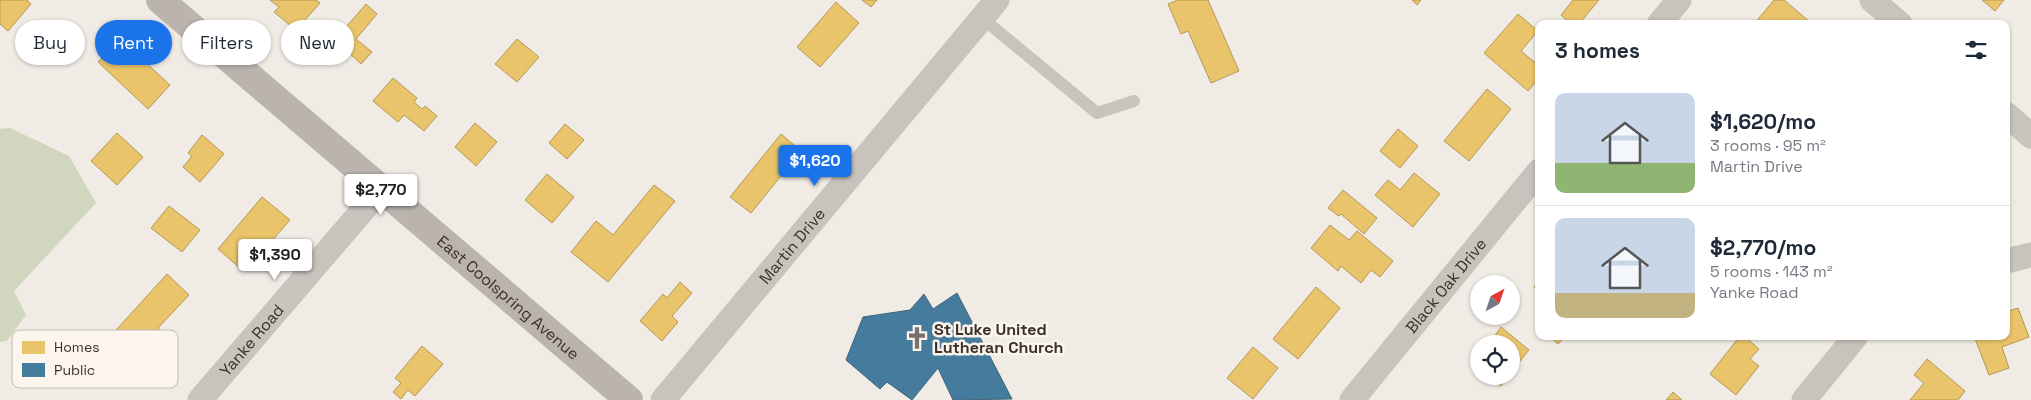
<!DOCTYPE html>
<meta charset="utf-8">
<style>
:root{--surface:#fff;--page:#f6f6f7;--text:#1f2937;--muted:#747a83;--line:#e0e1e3;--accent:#1a73e8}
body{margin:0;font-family:"Space Grotesk",sans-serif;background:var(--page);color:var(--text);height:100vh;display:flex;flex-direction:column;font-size:19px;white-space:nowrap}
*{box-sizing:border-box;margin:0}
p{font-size:16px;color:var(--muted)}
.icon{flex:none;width:28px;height:28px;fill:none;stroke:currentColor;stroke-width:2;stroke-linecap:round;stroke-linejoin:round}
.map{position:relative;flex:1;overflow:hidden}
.sheet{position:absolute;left:1535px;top:20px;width:475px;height:320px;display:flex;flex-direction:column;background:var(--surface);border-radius:10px;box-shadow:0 1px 4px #0004}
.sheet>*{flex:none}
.top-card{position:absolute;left:15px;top:20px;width:475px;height:45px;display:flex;gap:10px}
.needle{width:32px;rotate:40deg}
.buttons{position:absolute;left:1470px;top:275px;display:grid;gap:10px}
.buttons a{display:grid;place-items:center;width:50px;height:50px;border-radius:50%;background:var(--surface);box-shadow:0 1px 4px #0004;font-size:25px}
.price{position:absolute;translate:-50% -42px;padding:0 11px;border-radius:5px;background:#fff;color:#222;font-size:16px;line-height:32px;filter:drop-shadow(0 1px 2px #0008)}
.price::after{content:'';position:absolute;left:50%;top:30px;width:15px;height:11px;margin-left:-8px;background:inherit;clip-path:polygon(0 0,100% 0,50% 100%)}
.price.active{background:var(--accent);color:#fff}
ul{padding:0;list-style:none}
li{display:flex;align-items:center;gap:15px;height:125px;padding:0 20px}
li+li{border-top:1px solid var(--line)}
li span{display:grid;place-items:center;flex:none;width:140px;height:100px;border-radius:10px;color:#555}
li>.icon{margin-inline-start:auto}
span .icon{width:60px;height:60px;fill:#fffc;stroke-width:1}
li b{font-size:21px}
h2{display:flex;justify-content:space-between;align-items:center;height:60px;padding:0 20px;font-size:21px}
.chip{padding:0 18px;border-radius:22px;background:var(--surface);box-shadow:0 1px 4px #0004;font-size:18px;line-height:45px}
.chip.active{background:var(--accent);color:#fff}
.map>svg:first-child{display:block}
.green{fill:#d1d6bf}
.homes{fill:#e9c46a;stroke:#b59857}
.public{fill:#457b9d;stroke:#42647b}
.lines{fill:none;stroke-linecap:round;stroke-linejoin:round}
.lane{stroke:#c9c3be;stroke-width:12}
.street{stroke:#c9c3be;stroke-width:25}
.secondary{stroke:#bab3ae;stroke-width:28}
.labels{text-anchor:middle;stroke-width:5;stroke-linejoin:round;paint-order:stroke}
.street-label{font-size:16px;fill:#3b302b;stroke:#fbf5ee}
.poi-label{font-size:16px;font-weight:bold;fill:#3b302b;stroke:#fbf5ee;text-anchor:start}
.key{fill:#fbf5ee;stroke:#c1bab4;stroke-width:1}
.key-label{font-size:14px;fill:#3b302b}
</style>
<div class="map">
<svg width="2031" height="400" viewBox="0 0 2031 400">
<rect width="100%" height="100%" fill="#f0ebe5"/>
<polygon class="green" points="10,128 69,156 96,203 14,291 26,315 7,341 0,342 0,129"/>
<g class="homes">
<polygon points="0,0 27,0 31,4 8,31 0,24"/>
<polygon points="270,0 316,0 320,3 296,30 274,12 279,7"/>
<polygon points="862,0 877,0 871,7"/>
<polygon points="1178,0 1208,0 1239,71 1211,83 1188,31 1181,34 1168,4"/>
<polygon points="1412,0 1421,0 1417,5"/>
<polygon points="1573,0 1599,0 1579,24 1571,24 1561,15"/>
<polygon points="1774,0 1784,0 1810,22 1809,24 1754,24"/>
<polygon points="1982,0 2004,0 1995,11"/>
<polygon points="836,2 859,23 820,67 797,47"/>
<polygon points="366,4 377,14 356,39 372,52 361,64 346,50 339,58 327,49"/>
<polygon points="1518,14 1538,31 1521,51 1539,66 1539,78 1528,91 1484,53"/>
<polygon points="120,39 170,85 148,109 98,62"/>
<polygon points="517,39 539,57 517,82 495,64"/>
<polygon points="393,78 417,98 414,102 422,109 425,106 437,116 424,131 404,115 398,122 373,101"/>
<polygon points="1487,89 1511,109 1469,161 1444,141"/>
<polygon points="475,123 497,142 476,166 455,147"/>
<polygon points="565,124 584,140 567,159 549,143"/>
<polygon points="1398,129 1418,146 1400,168 1380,151"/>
<polygon points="117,133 143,157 117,185 91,161"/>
<polygon points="781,134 801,151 751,213 730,197"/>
<polygon points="202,135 224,154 200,182 183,167 192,156 188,153"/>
<polygon points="1414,173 1440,194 1413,227 1375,195 1388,180 1400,190"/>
<polygon points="547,174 574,197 552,223 525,200"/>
<polygon points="654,185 675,201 608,282 571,252 596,221 613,235"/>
<polygon points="1343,190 1377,218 1364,234 1341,214 1339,216 1328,208"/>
<polygon points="262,197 290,220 263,251 259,248 241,269 218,249"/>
<polygon points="169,206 200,230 182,252 151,228"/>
<polygon points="1330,225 1349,240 1357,231 1393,261 1380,277 1371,270 1361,283 1341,266 1338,271 1311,248"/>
<polygon points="167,274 189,295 158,328 161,331 122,374 97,351"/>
<polygon points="1539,281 1539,291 1534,287"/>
<polygon points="680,282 692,293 672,316 678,322 662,341 640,321 663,294 667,298"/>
<polygon points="1316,287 1340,308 1298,359 1273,339"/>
<polygon points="2018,308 2029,337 2002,347 2009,368 1989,375 1974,336 2006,336 2006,312"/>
<polygon points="1501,327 1529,350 1511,372 1511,344 1489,344"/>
<polygon points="1549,336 1565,336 1558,344"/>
<polygon points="1740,336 1744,336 1759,349 1750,359 1759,366 1736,395 1710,374"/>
<polygon points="422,346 443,364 415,396 408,390 401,399 393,392 401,383 395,378"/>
<polygon points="1253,347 1278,368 1253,399 1227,378"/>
<polygon points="1927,359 1965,391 1958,400 1910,400 1924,383 1914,375"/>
<polygon points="1488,376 1508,376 1501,386"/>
<polygon points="1673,392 1682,400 1666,400"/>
</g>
<polygon class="public" points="957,293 1012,399 953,400 938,368 912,400 887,382 880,389 846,360 863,317 910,310 924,294 933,309"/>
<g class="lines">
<polyline class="lane" points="982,18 1097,113 1134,101"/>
<g class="street">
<polyline points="1872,0 1900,24"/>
<polyline points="1659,24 1679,0"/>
<polyline points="2006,114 2031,136"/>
<polyline points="2006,261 2031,255"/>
<path id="s1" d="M200 400 381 189"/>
<path id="s2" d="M663 400 997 0"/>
<path id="s3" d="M1352 400 1539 171"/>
<polyline points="1804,400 1856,336"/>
</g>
<path class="secondary" id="s4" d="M160 0 629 400"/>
</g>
<defs>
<symbol id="church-bare" viewBox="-9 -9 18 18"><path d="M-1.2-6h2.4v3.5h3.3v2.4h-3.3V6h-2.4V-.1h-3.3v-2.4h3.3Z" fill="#7a716c" stroke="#fbf5ee" stroke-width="2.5" paint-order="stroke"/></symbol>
</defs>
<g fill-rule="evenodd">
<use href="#church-bare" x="901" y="322" width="32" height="32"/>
</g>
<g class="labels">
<g class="street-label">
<text dy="6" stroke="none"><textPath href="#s2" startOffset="201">Martin Drive</textPath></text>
<text dy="6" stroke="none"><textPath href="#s3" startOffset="148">Black Oak Drive</textPath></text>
<text dy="6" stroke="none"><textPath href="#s4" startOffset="458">East Coolspring Avenue</textPath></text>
<text dy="6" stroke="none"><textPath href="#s1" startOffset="79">Yanke Road</textPath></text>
</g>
<g class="poi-label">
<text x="934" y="335">St Luke United<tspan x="934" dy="18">Lutheran Church</tspan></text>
</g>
</g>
<rect x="12" y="330" width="166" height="58" rx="8" class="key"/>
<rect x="22" y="341" width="23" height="13" fill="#e9c46a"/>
<rect x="22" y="363" width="23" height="14" fill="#457b9d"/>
<g class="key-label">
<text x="54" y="352">Homes</text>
<text x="54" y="375">Public</text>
</g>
</svg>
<div class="buttons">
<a><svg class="needle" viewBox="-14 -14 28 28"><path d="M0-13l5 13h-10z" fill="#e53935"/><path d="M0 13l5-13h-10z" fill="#747a83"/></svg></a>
<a><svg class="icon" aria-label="locate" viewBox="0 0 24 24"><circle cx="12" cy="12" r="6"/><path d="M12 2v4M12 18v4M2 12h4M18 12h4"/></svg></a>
</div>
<b class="price active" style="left:815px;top:187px">$1,620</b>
<b class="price" style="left:381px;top:216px">$2,770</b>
<b class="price" style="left:275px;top:281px">$1,390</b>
<div class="top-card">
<a class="chip">Buy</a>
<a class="chip active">Rent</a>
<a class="chip">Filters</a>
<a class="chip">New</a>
</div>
<section class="sheet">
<h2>3 homes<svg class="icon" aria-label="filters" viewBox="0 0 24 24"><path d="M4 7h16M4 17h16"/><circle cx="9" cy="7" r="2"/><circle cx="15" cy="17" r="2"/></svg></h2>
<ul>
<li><span style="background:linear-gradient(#c9d6e8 70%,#8fb573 0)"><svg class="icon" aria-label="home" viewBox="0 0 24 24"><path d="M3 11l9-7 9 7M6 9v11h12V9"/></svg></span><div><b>$1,620/mo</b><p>3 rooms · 95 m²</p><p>Martin Drive</p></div></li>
<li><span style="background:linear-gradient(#c9d6e8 75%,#c2b280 0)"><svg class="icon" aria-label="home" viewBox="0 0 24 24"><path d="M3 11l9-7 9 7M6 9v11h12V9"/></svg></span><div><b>$2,770/mo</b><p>5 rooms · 143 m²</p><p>Yanke Road</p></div></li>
</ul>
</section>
</div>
